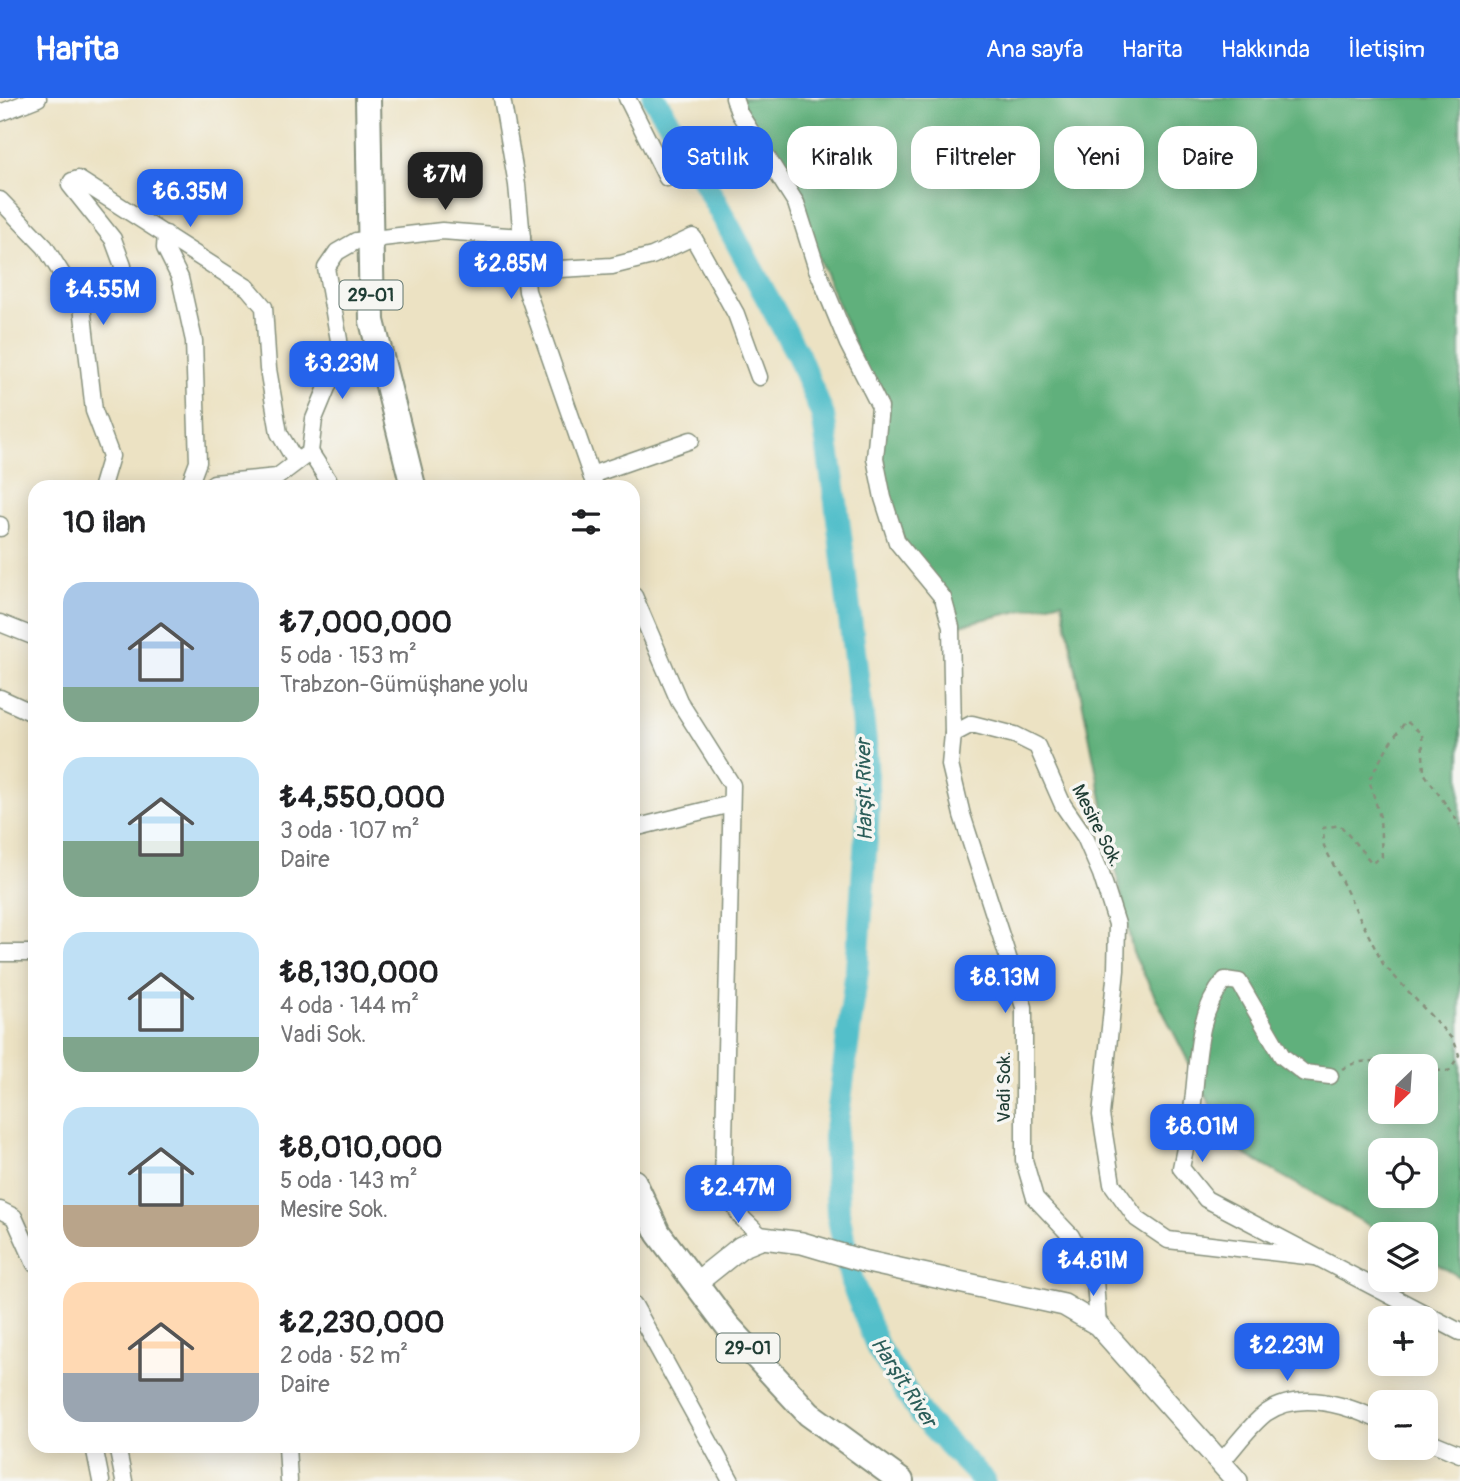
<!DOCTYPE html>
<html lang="tr">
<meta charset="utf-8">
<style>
:root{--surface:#fff;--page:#f2f2f2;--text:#202124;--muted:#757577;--accent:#2563eb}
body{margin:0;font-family:Pangolin,sans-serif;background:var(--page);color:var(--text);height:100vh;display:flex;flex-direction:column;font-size:26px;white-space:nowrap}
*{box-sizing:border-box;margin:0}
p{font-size:23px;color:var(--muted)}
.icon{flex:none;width:38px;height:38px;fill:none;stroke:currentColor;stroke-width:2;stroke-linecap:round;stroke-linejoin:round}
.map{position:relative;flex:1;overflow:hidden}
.details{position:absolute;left:28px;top:382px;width:612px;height:973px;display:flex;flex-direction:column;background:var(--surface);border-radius:21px;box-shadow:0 4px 18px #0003}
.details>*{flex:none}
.banner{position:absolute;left:662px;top:28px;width:665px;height:63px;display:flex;gap:14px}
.needle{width:46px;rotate:205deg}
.fabs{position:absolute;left:1368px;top:956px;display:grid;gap:14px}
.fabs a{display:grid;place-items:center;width:70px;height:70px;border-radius:14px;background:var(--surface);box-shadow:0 4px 18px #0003;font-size:35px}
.price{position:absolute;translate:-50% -60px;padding:0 16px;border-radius:14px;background:var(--accent);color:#fff;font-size:23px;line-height:46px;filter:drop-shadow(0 2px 4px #0008)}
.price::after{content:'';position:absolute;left:50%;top:42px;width:21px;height:16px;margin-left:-10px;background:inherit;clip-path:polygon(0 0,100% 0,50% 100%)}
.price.selected{background:#222;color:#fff}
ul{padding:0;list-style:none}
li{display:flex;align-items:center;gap:21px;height:175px;padding:0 35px}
li span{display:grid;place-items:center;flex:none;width:196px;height:140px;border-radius:21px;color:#555}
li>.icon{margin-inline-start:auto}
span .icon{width:84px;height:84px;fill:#fffc;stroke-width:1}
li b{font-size:30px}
h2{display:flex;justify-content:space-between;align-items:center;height:84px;padding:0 35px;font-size:30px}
.pill{padding:0 24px;border-radius:21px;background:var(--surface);box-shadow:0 4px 18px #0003;font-size:24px;line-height:63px}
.pill.selected{background:var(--accent);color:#fff}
header{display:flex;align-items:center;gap:42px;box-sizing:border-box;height:98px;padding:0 35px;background:var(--accent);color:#fff}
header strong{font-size:33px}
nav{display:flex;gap:38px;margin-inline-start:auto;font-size:24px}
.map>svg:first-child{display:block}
.forest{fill:#60b07c;stroke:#407658;stroke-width:2;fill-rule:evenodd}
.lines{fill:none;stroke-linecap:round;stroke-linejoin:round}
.river{stroke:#52bfca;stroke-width:24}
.street-casing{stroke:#86907c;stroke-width:19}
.secondary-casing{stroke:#86907c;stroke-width:24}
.primary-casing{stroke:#86907c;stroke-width:28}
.path{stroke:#86907c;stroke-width:2.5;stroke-dasharray:5 5;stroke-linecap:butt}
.street{stroke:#fff;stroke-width:16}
.secondary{stroke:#fff;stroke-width:21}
.primary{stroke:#fff;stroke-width:24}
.labels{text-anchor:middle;stroke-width:7;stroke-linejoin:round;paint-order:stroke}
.shield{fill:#f6f6f2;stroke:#60746d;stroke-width:2}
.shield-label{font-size:18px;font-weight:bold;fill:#1f3d34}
.street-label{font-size:19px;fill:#1f3d34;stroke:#f6f6f2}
.water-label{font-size:21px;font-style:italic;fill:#2c5e5a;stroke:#f6f6f2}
</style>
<header>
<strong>Harita</strong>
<nav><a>Ana sayfa</a><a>Harita</a><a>Hakkında</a><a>İletişim</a></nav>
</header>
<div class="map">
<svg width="1460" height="1383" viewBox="0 0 1460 1383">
<rect width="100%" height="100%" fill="#f6f6f2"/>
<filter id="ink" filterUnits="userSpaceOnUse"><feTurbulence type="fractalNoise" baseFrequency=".0143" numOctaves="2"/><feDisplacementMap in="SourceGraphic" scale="14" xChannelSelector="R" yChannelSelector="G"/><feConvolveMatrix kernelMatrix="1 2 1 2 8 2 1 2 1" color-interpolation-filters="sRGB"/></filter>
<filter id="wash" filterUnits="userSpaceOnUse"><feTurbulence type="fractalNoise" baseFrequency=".00686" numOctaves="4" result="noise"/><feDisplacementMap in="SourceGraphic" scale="28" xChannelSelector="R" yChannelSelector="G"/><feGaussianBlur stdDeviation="1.57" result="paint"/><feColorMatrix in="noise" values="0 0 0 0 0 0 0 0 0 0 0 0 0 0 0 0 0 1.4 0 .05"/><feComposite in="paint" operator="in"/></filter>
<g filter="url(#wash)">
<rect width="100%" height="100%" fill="#ece2c3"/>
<path class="forest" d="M734 0H1460V1179L1426 1160V1136H1384L1232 1049 1133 855 1062 503 951 529 943 500 897 444 883 400 880 309 796 105ZM1381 968H1426V1013H1381ZM1381 1052H1426V1097H1381Z"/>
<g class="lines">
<polyline class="river" points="654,0 692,61 798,257 823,318 836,404 865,644 868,710 857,872 835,1039 838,1115 852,1184 878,1250 922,1319 984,1383"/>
</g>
</g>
<g filter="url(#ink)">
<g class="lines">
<defs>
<g id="street">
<polyline points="502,0 517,87 527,193 595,388"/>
<polyline points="627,0 667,80"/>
<polyline points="734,0 739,15 796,105 817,171 848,246 880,309 875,360 883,400 897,444 943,500 951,529 953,636"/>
<polyline points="0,15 38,0"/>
<polyline points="0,102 45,149 82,208 94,313 111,358 102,388"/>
<polyline points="166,136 165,150 180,180 194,243 198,364 189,388"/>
<polyline points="123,168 113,141 70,87 72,83 78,81 248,190 264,209 268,271 279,335 296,364"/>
<polyline points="525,173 612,168 652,158 693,139 736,216 759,279"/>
<polyline points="310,354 332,388"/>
<polyline points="591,377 691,342"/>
<polyline points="210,388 214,385 277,379 310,354 314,321 333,275 339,242 326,170 337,154 356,143 442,133 522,139"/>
<polyline points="0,427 0,430"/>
<polyline points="634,498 679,603 732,687 723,1087 741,1119 763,1140"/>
<polyline points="0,525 35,539"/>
<polyline points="0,600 35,616"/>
<polyline points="634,730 731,706"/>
<polyline points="0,855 35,855"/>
<path d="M1330 978 1304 975 1282 958 1239 884 1225 882C1194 919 1199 966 1192 1011 1189 1031 1185 1051 1181 1070L1206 1101 1460 1234"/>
<polyline points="0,1112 14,1119 35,1166"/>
<polyline points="634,1207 731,1383"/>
<polyline points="1098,1227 1095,1182 1071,1138 1035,1100 1024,1062 1024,909 962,717 950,667 953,636 972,626 1015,637 1037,648 1063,707 1085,739 1101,776 1117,826 1116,872 1101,1017 1112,1086 1137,1121 1168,1142 1315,1159"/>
<polyline points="1426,1342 1460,1356"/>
<polyline points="94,1348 101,1383"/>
<polyline points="117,1348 124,1383"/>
<polyline points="287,1348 289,1383"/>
<path d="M1221 1364C1235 1349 1249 1328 1266 1315 1300 1291 1347 1307 1381 1323"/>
</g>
<polyline id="secondary" points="696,1185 741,1149 763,1140 802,1145 863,1163 1064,1207 1098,1227 1237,1383"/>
<g id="primary">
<polyline points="368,0 372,223 413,388"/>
<polyline points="634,1084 658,1135 727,1227 809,1316 901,1383"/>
</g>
</defs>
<use href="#street" class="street-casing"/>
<use href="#secondary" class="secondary-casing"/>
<use href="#primary" class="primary-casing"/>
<g class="path">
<path d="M1342 971C1361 959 1386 963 1407 968"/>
<polyline points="1426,972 1449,973 1459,957 1454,943 1383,866 1324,748 1323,730 1340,727 1372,765 1382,759 1380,719 1369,682 1389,646 1406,623 1422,636 1424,675 1460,727"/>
</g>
<use href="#street" class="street"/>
<use href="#secondary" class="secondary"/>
<use href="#primary" class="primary"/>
</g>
</g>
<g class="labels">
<g class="shield">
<rect x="339.5" y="182.5" width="63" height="29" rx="5"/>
<rect x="716.5" y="1235.5" width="63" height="29" rx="5"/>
</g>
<g class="shield-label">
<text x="371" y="203">29-01</text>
<text x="748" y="1256">29-01</text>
</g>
<g class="street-label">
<text transform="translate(1098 727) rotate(63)" y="7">Mesire Sok.</text>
<text transform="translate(1003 989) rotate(-90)" y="7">Vadi Sok.</text>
</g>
<g class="water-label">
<text transform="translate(864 692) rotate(-91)" y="7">Harşit River</text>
<text transform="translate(904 1284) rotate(57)" y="7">Harşit River</text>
</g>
</g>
</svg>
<div class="fabs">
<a><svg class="needle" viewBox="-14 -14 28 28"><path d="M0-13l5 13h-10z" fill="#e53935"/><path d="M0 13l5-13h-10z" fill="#757577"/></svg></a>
<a><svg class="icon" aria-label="locate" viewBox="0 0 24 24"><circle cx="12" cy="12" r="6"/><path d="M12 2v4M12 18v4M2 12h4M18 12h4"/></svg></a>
<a><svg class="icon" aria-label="layers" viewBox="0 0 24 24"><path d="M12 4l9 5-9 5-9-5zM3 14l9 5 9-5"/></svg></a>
<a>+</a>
<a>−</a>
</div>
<b class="price selected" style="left:445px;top:114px">₺7M</b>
<b class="price" style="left:190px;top:131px">₺6.35M</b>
<b class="price" style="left:511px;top:203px">₺2.85M</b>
<b class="price" style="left:103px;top:229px">₺4.55M</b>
<b class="price" style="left:342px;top:303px">₺3.23M</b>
<b class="price" style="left:1005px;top:917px">₺8.13M</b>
<b class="price" style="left:1202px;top:1066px">₺8.01M</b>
<b class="price" style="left:738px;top:1127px">₺2.47M</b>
<b class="price" style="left:1093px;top:1200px">₺4.81M</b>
<b class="price" style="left:1287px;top:1285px">₺2.23M</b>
<div class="banner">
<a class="pill selected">Satılık</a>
<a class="pill">Kiralık</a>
<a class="pill">Filtreler</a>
<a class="pill">Yeni</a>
<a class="pill">Daire</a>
</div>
<section class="details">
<h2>10 ilan<svg class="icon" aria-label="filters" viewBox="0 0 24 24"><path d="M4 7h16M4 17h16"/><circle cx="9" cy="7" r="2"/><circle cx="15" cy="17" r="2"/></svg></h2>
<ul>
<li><span style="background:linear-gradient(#a9c7e8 75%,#7fa58c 0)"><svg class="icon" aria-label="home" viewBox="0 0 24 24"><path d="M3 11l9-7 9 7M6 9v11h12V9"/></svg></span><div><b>₺7,000,000</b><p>5 oda · 153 m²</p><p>Trabzon-Gümüşhane yolu</p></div></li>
<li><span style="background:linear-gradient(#bfe0f5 60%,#7fa58c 0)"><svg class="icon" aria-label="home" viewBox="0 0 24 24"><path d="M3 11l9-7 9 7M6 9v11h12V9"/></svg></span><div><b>₺4,550,000</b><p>3 oda · 107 m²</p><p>Daire</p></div></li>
<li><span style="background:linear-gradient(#bfe0f5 75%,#7fa58c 0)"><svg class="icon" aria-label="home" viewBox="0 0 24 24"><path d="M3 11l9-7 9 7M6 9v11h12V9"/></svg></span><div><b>₺8,130,000</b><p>4 oda · 144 m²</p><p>Vadi Sok.</p></div></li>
<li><span style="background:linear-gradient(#bfe0f5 70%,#b9a48a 0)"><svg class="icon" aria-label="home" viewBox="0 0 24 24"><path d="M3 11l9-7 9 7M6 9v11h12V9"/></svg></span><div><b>₺8,010,000</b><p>5 oda · 143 m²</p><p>Mesire Sok.</p></div></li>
<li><span style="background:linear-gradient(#ffd9b3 65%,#9aa5b1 0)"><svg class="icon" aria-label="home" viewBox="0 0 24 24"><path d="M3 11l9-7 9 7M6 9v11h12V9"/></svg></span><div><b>₺2,230,000</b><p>2 oda · 52 m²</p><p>Daire</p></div></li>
</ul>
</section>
</div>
